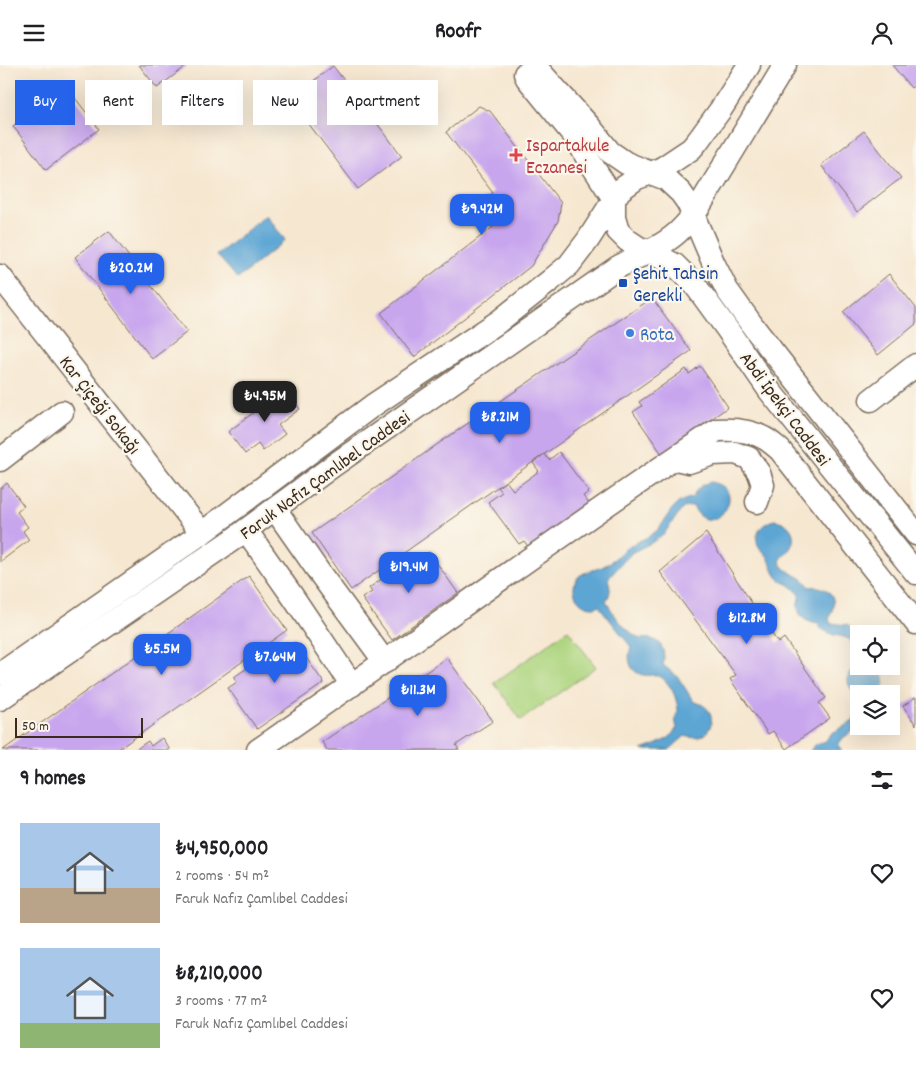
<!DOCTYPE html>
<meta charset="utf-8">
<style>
:root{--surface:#fff;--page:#f6f6f6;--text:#202124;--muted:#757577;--accent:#2563eb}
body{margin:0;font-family:Dekko,sans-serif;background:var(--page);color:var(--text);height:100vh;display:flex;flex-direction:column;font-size:19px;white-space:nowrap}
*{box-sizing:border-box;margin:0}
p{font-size:16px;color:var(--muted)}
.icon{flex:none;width:28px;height:28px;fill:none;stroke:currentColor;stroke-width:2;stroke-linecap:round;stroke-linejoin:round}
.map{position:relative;height:685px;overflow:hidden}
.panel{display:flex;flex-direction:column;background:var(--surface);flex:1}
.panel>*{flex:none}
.hud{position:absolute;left:15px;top:15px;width:500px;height:45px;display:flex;gap:10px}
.buttons{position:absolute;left:850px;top:560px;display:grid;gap:10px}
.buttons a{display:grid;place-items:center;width:50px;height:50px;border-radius:0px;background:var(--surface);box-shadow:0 5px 20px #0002;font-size:25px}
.scale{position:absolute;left:15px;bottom:12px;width:128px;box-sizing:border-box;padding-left:5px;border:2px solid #3b2a1e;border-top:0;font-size:14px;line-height:18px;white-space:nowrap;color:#3b2a1e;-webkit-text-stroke:4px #fbf7ec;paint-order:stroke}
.price{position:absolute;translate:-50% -42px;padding:0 11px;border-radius:10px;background:var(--accent);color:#fff;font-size:16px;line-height:32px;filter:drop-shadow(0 1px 2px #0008)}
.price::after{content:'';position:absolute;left:50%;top:30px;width:15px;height:11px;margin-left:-8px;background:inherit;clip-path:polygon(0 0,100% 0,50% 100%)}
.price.active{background:#222;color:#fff}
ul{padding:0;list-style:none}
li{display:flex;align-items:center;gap:15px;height:125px;padding:0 20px}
li span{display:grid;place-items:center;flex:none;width:140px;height:100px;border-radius:0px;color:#555}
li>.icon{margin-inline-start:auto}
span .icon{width:60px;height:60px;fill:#fffc;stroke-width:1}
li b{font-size:21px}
h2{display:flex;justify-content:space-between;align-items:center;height:60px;padding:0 20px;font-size:21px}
.tag{padding:0 18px;border-radius:0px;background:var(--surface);box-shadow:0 5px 20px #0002;font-size:18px;line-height:45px}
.tag.active{background:var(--accent);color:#fff}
header{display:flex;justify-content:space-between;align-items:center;height:65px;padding:0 20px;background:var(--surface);font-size:22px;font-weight:700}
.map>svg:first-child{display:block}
.green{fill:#aed580;stroke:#74804f}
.water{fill:#5da6d4;stroke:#4c6879}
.building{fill:#c8a6ee}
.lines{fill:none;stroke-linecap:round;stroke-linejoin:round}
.minor-casing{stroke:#7c6c5c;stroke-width:25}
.minor{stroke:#fff;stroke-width:22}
.health-dot{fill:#e0444e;stroke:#fbf7ec;stroke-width:2}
.transit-dot{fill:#1a4fb4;stroke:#fbf7ec;stroke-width:2}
.shop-dot{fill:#3f7fe0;stroke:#fbf7ec;stroke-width:2}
.labels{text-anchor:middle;stroke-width:4.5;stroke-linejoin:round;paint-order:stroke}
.health-label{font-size:19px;fill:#be3a42;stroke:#fbf7ec;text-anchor:start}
.transit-label{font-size:19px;fill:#164399;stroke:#fbf7ec;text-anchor:start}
.shop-label{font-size:19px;fill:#366cbe;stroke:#fbf7ec;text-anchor:start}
.street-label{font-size:19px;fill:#3b2a1e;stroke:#fbf7ec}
</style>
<header><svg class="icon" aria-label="menu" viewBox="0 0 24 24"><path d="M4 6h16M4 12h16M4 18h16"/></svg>Roofr<svg class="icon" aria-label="person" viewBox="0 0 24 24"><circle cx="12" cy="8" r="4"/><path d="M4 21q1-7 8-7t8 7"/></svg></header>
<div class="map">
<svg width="916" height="685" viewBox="0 0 916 685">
<rect width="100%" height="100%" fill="#fbf7ec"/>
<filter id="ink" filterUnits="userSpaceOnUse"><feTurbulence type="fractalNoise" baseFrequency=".02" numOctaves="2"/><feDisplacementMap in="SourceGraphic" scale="10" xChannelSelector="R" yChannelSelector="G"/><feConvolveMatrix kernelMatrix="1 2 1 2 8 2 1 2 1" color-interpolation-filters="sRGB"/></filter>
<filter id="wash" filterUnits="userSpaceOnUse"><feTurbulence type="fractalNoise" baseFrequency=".0096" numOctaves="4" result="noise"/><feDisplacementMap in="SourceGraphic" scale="20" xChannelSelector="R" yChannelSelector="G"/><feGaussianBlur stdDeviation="1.12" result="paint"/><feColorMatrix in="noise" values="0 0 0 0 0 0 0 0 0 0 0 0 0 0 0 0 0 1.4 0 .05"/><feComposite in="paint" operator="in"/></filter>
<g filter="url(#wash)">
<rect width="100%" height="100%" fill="#f6e7d0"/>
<polygon class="green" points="568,565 596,602 521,655 494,618"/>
<g class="water">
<polygon points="266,150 285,175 238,214 217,190"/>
<path d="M711 417C753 424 711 479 693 441L683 443 663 470 651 478 633 487 623 497 608 514C611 523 611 529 606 536 616 553 623 563 640 574 658 571 667 582 663 600L678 612 694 637C723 642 713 681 685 671L669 685H642L653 681 669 673 677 663C676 659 675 655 676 651 677 646 678 649 678 644 677 638 675 630 672 625 669 620 664 613 659 611 654 609 648 611 643 610 629 607 627 593 631 582L599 541C593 543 587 542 581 538 577 535 575 530 574 525 573 506 592 507 604 501 614 496 620 488 628 482 636 476 647 474 655 467 664 460 667 448 676 440 680 436 687 434 693 432 697 423 701 419 711 417Z"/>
<path d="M775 455C789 457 798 469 791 482 788 488 783 490 780 496 786 511 804 509 809 522 823 520 836 527 833 542 832 549 828 551 830 558L847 560 859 569V601H877C886 610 887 619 879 629H859V661H860L843 673 838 680 842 685H810C815 680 819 677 826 676 831 662 853 664 856 649 857 644 857 638 858 632 850 626 845 617 850 608 852 605 854 604 855 601 858 594 856 580 850 575 844 571 837 571 831 569 827 567 823 565 820 563L818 558C801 558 794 545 800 530 796 526 793 522 788 519 786 518 783 517 781 516 773 510 772 500 768 492 765 487 760 485 758 480 753 467 764 457 775 455Z"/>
</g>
<g id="blocks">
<g class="building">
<polygon points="139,0 188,0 157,23"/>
<polygon points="892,0 916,0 916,19 911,23"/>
<polygon points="333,1 402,91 358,124 290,34"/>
<polygon points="65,20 99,64 46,105 13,61"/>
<polygon points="479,41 490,46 561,138 558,156 531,201 414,292 381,248 493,162 476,140 493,128 446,67"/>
<polygon points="864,66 901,113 857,147 821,100"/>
<polygon points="109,166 187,267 152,294 75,192"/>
<polygon points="889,209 916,243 916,259 878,290 843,247"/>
<polygon points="652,233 691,286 351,525 312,468 445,374"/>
<polygon points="700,301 728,342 662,389 633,347 642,341 639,337 686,304 689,309"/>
<polygon points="284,324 300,344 278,360 285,369 263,386 258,379 245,389 228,367"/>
<polygon points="559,387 589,427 583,431 590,440 530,484 524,476 519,479 488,437 502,427 498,422 506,416 513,425 539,406 533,398 544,389 549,395"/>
<polygon points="7,418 24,441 17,447 28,462 23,466 29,475 0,497 0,424"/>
<polygon points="706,468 778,578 784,573 826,633 819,638 830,653 786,684 773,666 768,669 730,614 736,610 660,507"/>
<polygon points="429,487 458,528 392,575 362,533 372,527 369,523 415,490 418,495"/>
<polygon points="249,511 287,565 153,660 117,685 3,685"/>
<polygon points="295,577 324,618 257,664 228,623 237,617 234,612 281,580 284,584"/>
<polygon points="447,593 493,656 456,680 459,685 327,685 322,677"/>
<polygon points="916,632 916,660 903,641"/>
<polygon points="162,673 170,685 135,685 148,676 151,681"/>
</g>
</g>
</g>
<g filter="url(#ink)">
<use href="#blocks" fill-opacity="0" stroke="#7c6c5c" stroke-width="1"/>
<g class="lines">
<defs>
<g id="minor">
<polyline points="534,0 590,62 610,87 626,98 666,114 681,128 688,138 713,197 727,225 755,264 916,469"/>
<polyline points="525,9 527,13 576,73 586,91 614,134"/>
<polyline points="614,134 614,153 618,166 627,175 639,183 649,186 675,200 695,220 727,264 769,325 916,508"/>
<polyline points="0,211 202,468"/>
<polyline points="871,335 916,300"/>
<polyline points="676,394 689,397 713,389 735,388 749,393 759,408 763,420 757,437"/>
<polyline points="0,395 62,347"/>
<polyline points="275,444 321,510 385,597"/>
<polyline points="246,465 293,532 352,620"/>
<polyline points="0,609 202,468 372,341 498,257 551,215 569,200 588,175 620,125 637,113 652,108 664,102 691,84 697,77 721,44 749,0"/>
<path d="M0 634 235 473 334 400 618 202C639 191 667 180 683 162 687 158 690 154 694 150L785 0"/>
<path d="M258 685C411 580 561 468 717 365 733 364 750 365 764 373 770 376 775 381 780 385L916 558"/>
</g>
</defs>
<use href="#minor" class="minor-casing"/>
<use href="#minor" class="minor"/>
</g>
</g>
<path class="health-dot" d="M513.5 82.5h5v5h5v5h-5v5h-5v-5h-5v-5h5z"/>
<rect class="transit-dot" x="618" y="213" width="10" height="10" rx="2.5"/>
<circle class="shop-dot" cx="630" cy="268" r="5"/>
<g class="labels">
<g class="health-label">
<text x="526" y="86">Ispartakule<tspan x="526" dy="22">Eczanesi</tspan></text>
</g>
<g class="transit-label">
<text x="633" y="214">Şehit Tahsin<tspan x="633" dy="22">Gerekli</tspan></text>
</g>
<g class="shop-label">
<text x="640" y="275">Rota</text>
</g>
<g class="street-label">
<text transform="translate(101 339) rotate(52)" y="7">Kar Çiçeği Sokağı</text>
<text transform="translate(786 343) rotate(53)" y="7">Abdi İpekçi Caddesi</text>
<text transform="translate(324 409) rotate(-36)" y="7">Faruk Nafız Çamlıbel Caddesi</text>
</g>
</g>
</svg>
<div class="buttons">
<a><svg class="icon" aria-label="locate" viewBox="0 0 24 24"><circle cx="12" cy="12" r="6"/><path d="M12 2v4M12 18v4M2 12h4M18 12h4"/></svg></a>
<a><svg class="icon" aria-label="layers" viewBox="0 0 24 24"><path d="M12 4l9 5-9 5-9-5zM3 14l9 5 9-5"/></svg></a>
</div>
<div class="scale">50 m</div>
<b class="price" style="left:482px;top:171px">₺9.42M</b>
<b class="price" style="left:131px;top:230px">₺20.2M</b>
<b class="price active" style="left:265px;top:358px">₺4.95M</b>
<b class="price" style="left:500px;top:379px">₺8.21M</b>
<b class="price" style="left:409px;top:529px">₺19.4M</b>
<b class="price" style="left:747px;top:580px">₺12.8M</b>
<b class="price" style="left:162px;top:611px">₺5.5M</b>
<b class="price" style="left:275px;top:619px">₺7.64M</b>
<b class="price" style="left:418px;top:652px">₺11.3M</b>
<div class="hud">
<a class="tag active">Buy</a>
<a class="tag">Rent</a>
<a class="tag">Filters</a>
<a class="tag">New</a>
<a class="tag">Apartment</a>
</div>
</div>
<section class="panel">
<h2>9 homes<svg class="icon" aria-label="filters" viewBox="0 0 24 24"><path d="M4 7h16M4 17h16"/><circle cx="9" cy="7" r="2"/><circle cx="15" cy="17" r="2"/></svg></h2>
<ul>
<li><span style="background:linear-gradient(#a9c7e8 65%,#b9a48a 0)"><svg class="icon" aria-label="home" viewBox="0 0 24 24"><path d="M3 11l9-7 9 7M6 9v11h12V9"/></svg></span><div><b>₺4,950,000</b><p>2 rooms · 54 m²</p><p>Faruk Nafız Çamlıbel Caddesi</p></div><svg class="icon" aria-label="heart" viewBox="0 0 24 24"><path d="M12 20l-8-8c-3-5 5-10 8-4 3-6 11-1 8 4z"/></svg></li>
<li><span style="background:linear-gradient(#a9c7e8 75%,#8fb573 0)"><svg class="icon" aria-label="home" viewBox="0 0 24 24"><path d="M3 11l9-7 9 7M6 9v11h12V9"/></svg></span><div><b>₺8,210,000</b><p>3 rooms · 77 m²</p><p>Faruk Nafız Çamlıbel Caddesi</p></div><svg class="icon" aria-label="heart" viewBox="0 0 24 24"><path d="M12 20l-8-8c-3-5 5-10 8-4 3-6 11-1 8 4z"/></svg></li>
</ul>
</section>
